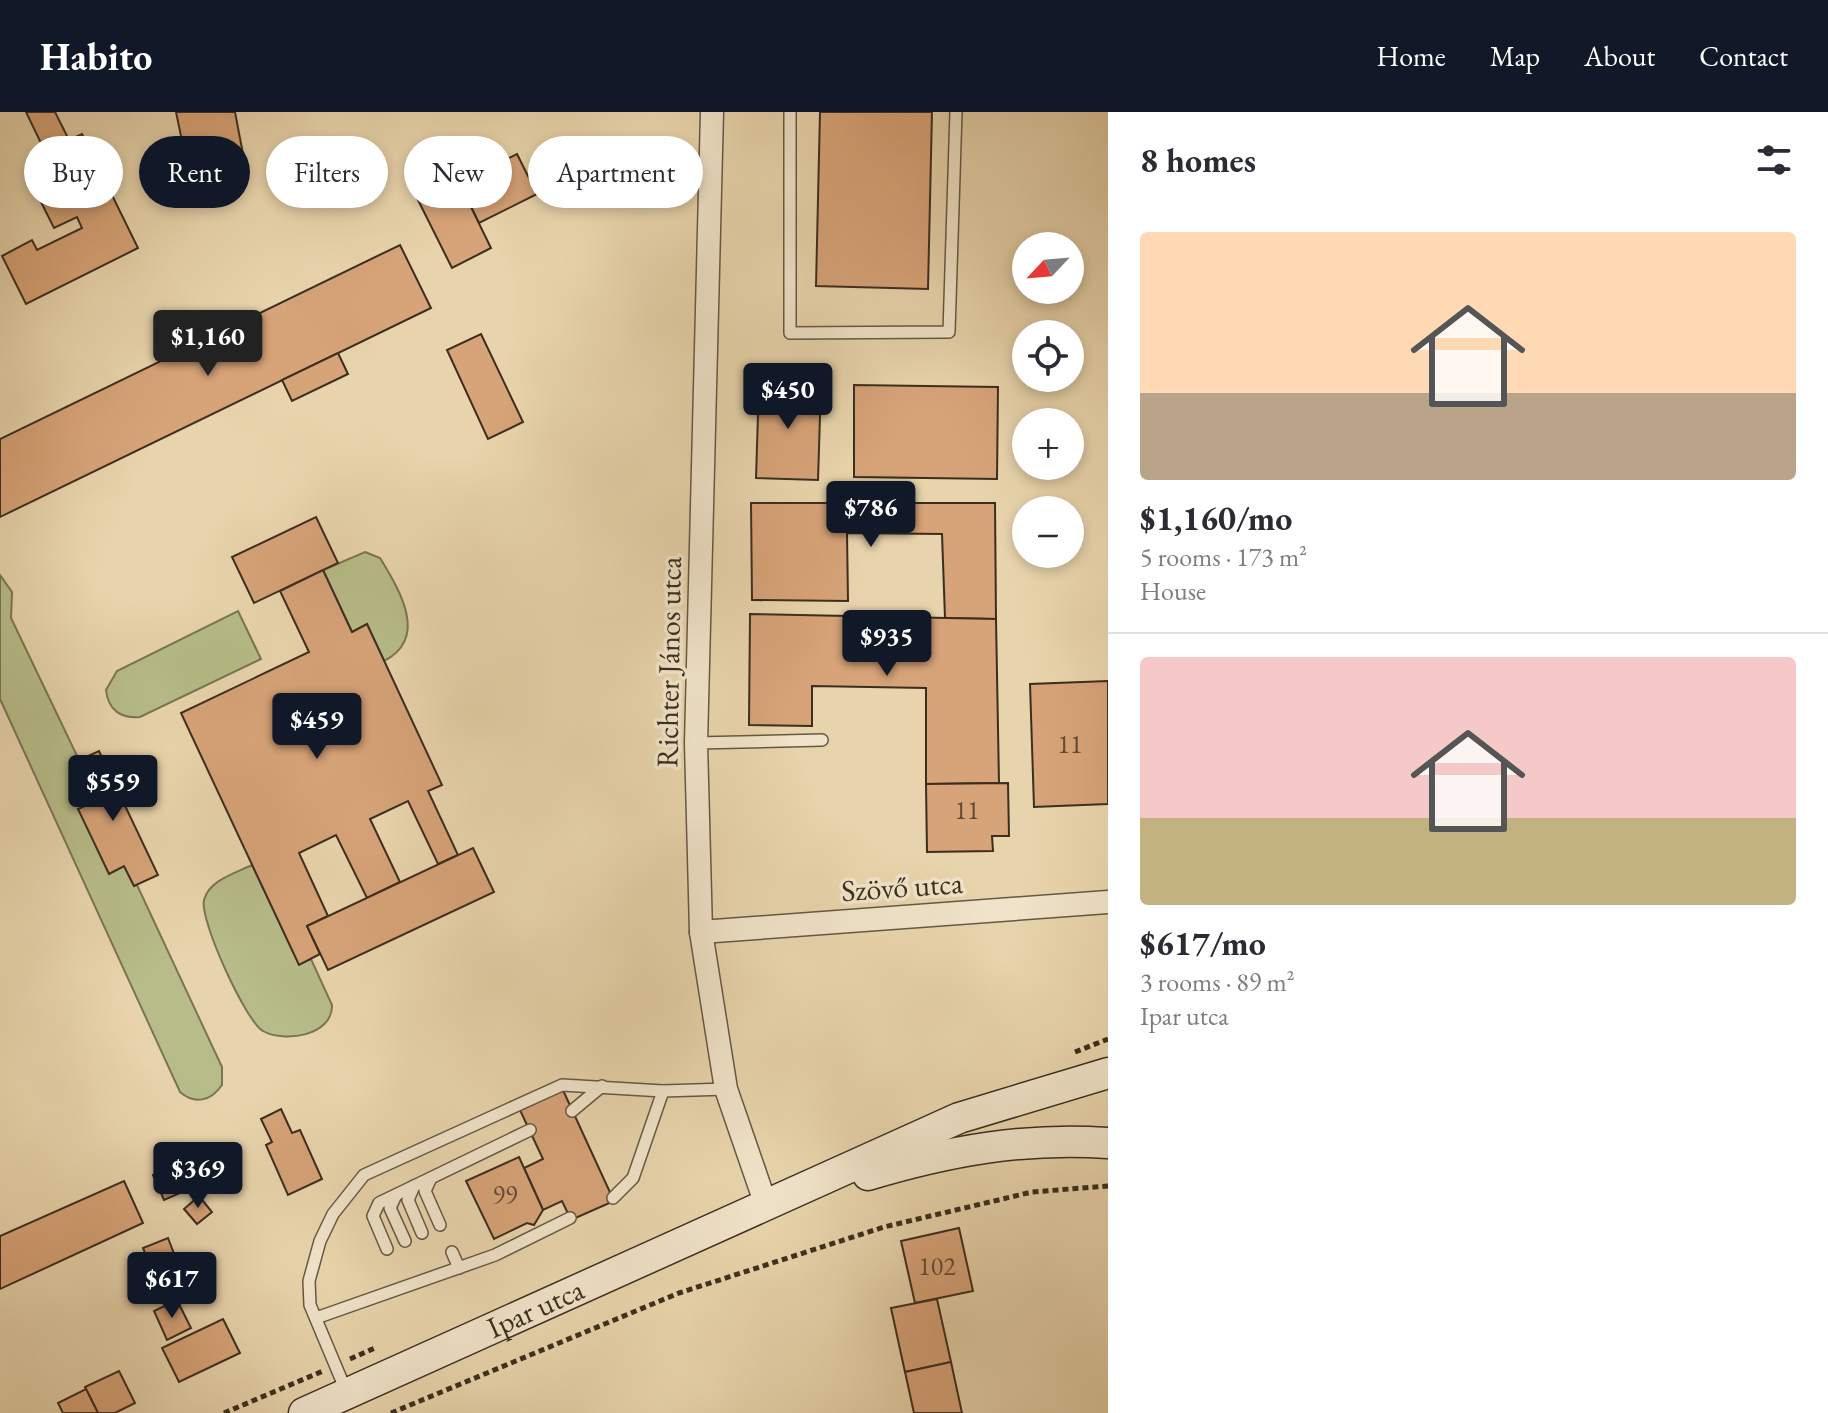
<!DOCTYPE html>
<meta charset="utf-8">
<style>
:root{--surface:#fff;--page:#f2f2f3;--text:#2b2b33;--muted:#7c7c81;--line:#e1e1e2;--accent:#111827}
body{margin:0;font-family:"EB Garamond",serif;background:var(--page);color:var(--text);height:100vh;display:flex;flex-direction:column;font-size:30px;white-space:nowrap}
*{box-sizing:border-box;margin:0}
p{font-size:26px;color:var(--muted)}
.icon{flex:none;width:44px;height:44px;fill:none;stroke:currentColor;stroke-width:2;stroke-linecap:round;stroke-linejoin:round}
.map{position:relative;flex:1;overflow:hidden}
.details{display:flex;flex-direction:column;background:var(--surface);width:720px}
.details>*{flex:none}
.banner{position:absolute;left:24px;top:24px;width:760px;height:72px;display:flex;gap:16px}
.needle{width:52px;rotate:244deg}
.tools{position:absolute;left:1012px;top:120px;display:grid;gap:16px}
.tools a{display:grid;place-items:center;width:72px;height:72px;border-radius:50%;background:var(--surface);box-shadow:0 4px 12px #0003;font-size:40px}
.price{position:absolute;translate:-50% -68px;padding:0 18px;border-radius:8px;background:var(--accent);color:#fff;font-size:26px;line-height:52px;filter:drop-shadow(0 2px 4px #0008)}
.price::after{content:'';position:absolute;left:50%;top:48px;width:24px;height:18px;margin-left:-12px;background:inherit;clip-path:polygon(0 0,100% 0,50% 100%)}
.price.on{background:#222;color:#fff}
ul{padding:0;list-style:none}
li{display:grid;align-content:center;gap:16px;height:424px;padding:0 32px}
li+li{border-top:2px solid var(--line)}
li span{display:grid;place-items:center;height:248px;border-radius:8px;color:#555}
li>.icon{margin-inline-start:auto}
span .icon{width:144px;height:144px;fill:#fffc;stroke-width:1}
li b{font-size:34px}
h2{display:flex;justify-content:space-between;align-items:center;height:96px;padding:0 32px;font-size:34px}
.chip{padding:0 28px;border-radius:36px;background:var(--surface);box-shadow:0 4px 12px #0003;font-size:28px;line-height:72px}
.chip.on{background:var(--accent);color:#fff}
header{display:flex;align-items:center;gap:48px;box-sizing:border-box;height:112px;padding:0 40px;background:var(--accent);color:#fff}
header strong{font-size:38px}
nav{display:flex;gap:44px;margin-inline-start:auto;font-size:28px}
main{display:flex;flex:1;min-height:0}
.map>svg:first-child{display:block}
.green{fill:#b7bc88;stroke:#797554;stroke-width:2}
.building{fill:#d7a378;stroke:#3b2e1f;stroke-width:2}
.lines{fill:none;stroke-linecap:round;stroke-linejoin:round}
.lane-casing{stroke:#665842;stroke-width:14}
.street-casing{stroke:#665842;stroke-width:25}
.secondary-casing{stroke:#3b2e1f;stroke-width:33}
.path{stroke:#3b2e1f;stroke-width:5;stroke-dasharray:6 4;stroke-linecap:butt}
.lane{stroke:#f0e3c9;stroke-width:11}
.street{stroke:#f0e3c9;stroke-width:22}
.secondary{stroke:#f0e3c9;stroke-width:30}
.labels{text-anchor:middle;stroke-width:7;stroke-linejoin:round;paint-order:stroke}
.number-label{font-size:26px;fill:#624b35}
.street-label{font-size:30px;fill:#3b2e1f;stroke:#f0e3c9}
</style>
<header>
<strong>Habito</strong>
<nav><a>Home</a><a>Map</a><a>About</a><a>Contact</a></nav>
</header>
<main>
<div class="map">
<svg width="1108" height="1301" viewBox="0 0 1108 1301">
<rect width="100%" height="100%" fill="#e8d4ac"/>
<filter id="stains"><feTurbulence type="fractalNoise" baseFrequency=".0025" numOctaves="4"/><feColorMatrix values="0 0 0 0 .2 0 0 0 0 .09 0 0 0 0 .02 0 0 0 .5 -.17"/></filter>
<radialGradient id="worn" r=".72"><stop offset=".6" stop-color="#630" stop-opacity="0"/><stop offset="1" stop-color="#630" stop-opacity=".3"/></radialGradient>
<g class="green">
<path d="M365 440 380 446C400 479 429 526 384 549L367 513 352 520 323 458Z"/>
<path d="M0 463 12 480 11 506 79 648 75 651 94 690 79 697 109 762 124 754 134 774 137 773 222 955V973C211 989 195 993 180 980L0 587Z"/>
<path d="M238 499 261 547 140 605C120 607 108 597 106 578L117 559Z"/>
<path d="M252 753 299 852 311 847 332 893C333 924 284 931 263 919 246 910 199 807 204 788 209 768 236 761 252 753Z"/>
</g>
<g class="building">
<polygon points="26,0 55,0 69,28 82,22 138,136 26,192 2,144 32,128 37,138 82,116 77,105 54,116 31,70 54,58"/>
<polygon points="176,0 235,0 243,42 187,53"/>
<polygon points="820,0 932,0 928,177 816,174"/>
<polygon points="517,42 537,82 479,111 459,71"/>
<polygon points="452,56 491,136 452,156 412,76"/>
<polygon points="400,133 431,196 0,405 0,327"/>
<polygon points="481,222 523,310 488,327 447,238"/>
<polygon points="338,241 348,262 292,289 282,268"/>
<polygon points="759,270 821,272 818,368 756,366"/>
<polygon points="854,273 998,275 997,367 854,365"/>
<polygon points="751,391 995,391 996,507 945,506 942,422 847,421 848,489 752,488"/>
<polygon points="316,405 338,451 254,491 232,445"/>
<polygon points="323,458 352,520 367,512 442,673 428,679 458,743 438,752 408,689 370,707 400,770 367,786 336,723 299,741 328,804 307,814 320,842 299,853 181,601 309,540 280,479"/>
<polygon points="750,502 996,507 999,671 926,672 926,576 812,574 812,614 749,613"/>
<polygon points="1108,569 1108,692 1034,695 1030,572"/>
<polygon points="99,639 158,763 134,774 124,754 109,762 78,697 94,690 75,650"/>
<polygon points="1008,671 1009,724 992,724 993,739 927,740 926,672"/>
<polygon points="473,736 494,780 328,858 307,814"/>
<polygon points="562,976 614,1089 571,1108 562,1089 543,1098 524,1056 543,1047 519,996"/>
<polygon points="281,997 292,1021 300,1018 322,1067 288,1083 266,1033 272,1030 261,1007"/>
<polygon points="519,1045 543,1098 534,1113 527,1111 494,1127 466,1069"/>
<polygon points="191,1046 203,1071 164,1088 153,1063"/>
<polygon points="124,1069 143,1111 0,1177 0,1124"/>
<polygon points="199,1084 212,1100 197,1112 184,1097"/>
<polygon points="959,1116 973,1179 915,1191 901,1129"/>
<polygon points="168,1126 176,1147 151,1156 143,1136"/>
<polygon points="937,1187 951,1250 905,1260 891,1196"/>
<polygon points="177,1188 191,1216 167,1228 154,1199"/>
<polygon points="223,1207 240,1241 179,1270 162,1236"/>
<polygon points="951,1250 962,1301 914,1301 905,1260"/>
<polygon points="119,1259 135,1291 115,1301 98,1301 85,1275"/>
<polygon points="86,1277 98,1301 63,1301 58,1291"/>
</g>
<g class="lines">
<defs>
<g id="lane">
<polyline points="790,0 790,221 949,220 956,0"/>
<polyline points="696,631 822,628"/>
<polyline points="572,999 602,974"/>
<polyline points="431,1066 425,1079 440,1113"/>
<polyline points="414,1074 408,1088 422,1121"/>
<polyline points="396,1083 390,1096 405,1129"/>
<polyline points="613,1086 633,1066 663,979"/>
<polyline points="387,1137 373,1104 379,1091 530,1018"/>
<polyline points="452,1140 459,1156"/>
<polyline points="316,1206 495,1143 570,1106"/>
<polyline points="347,1281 310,1193 309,1169 320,1129 333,1102 364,1063 562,973 663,979 726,977"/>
</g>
<g id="street">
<polyline points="712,0 696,631 701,820 726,977 766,1093"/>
<polyline points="701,820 1108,790"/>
</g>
<g id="secondary">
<path d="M868 1063C948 1039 1025 1025 1108 1031"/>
<path id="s1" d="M304 1301 959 1006 1108 961"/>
</g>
</defs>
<use href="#lane" class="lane-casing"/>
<use href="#street" class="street-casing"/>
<use href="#secondary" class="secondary-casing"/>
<g class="path">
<polyline points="1075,940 1108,927"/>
<polyline points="350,1247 377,1235"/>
<polyline points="224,1301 323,1259"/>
<polyline points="391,1301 679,1181 884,1115 1032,1080 1108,1074"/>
</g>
<use href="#lane" class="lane"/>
<use href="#street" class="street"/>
<use href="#secondary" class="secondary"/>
</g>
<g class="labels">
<g class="number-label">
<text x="1070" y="641">11</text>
<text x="967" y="707">11</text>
<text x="505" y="1092">99</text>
<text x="937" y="1163">102</text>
</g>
<g class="street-label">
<text transform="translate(669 550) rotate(-89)" y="10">Richter János utca</text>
<text transform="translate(902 775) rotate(-4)" y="10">Szövő utca</text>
<text dy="10" stroke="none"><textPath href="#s1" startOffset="254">Ipar utca</textPath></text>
</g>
</g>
<rect width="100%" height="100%" filter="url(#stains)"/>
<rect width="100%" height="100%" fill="url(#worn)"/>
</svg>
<div class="tools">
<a><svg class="needle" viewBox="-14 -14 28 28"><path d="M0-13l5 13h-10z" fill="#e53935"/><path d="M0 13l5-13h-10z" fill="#7c7c81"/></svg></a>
<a><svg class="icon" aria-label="locate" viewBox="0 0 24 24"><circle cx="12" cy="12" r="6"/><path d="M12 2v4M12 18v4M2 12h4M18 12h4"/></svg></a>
<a>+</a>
<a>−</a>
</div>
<b class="price on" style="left:208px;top:266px">$1,160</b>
<b class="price" style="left:788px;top:319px">$450</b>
<b class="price" style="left:871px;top:437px">$786</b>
<b class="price" style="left:887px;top:566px">$935</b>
<b class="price" style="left:317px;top:649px">$459</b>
<b class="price" style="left:113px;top:711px">$559</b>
<b class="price" style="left:198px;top:1098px">$369</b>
<b class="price" style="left:172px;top:1208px">$617</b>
<div class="banner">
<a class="chip">Buy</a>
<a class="chip on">Rent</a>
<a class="chip">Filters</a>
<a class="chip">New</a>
<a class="chip">Apartment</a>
</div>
</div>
<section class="details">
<h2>8 homes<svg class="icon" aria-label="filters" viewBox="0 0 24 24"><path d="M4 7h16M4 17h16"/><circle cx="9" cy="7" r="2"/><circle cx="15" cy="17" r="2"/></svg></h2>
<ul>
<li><span style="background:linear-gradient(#ffd9b3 65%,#b9a48a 0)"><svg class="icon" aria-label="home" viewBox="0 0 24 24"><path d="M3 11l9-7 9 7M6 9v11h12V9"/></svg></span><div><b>$1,160/mo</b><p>5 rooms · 173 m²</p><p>House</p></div></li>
<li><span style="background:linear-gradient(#f6c9c9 65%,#c2b280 0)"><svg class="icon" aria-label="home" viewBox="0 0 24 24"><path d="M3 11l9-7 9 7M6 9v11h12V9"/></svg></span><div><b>$617/mo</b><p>3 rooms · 89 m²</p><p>Ipar utca</p></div></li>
</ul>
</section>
</main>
